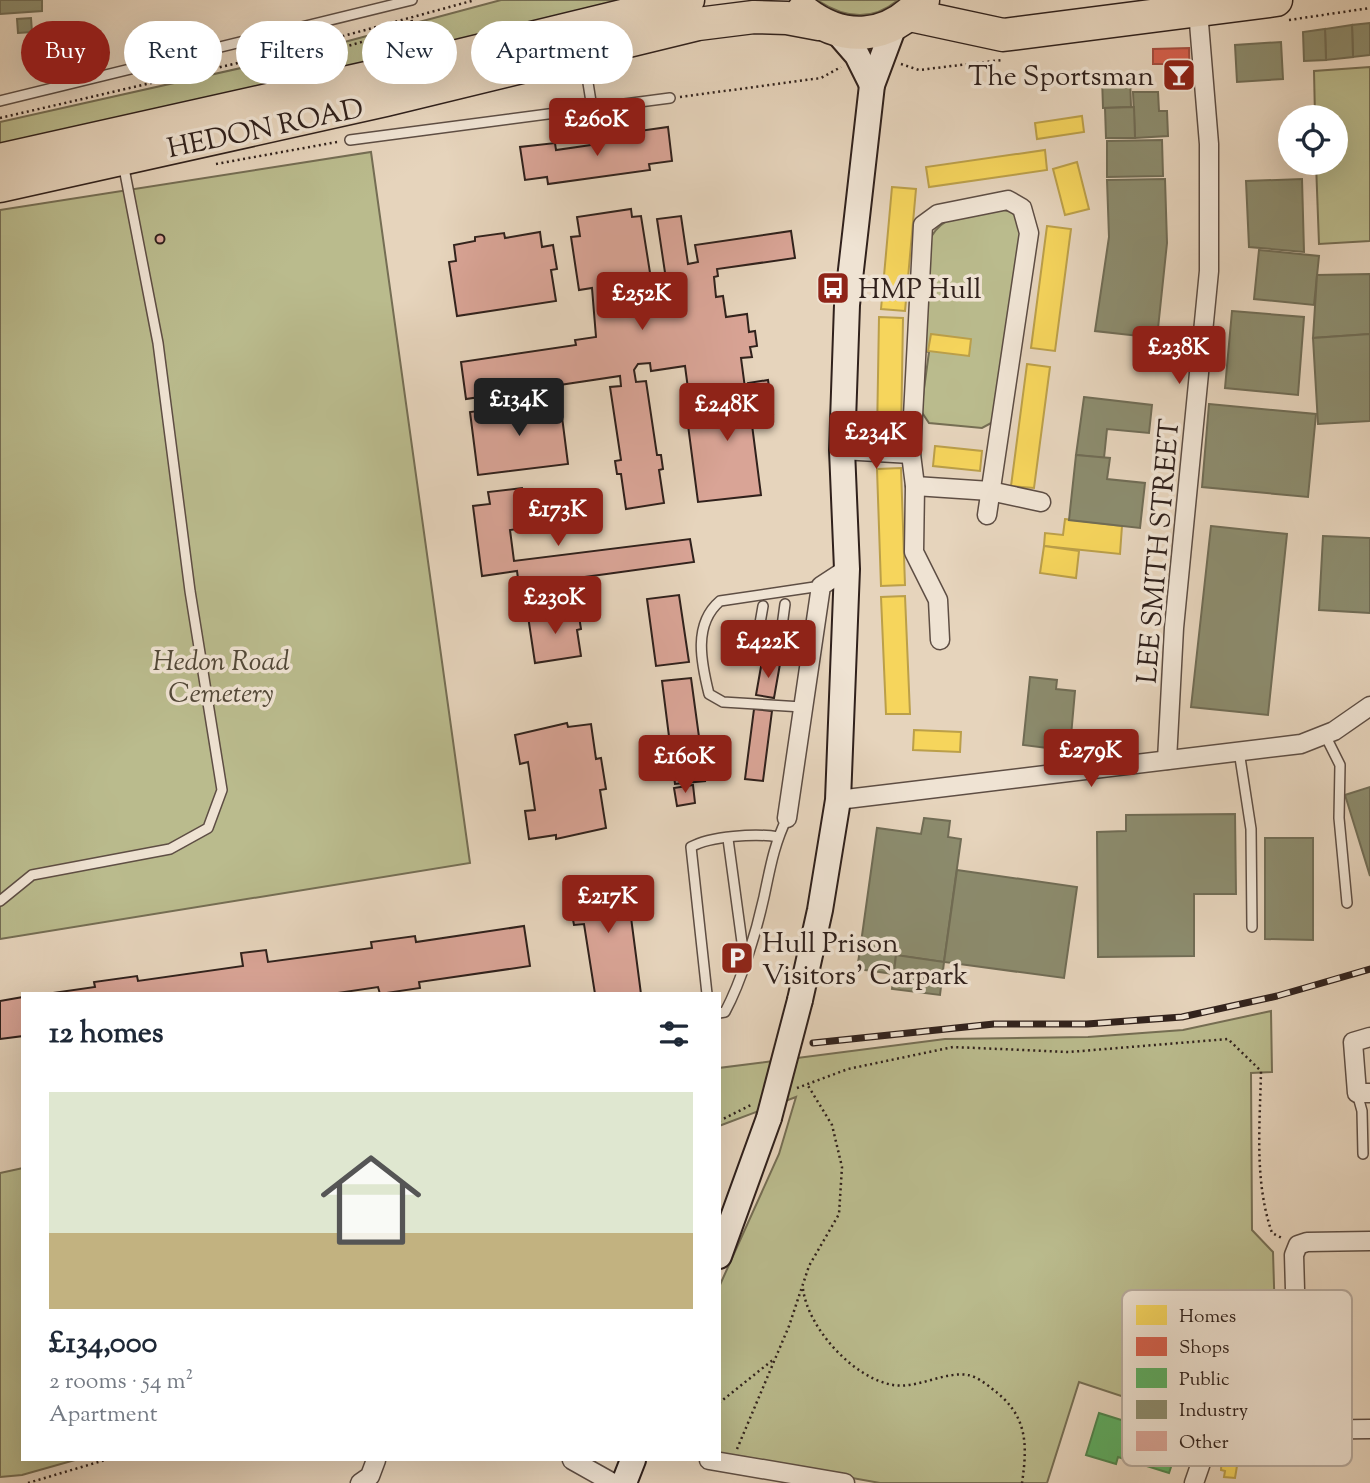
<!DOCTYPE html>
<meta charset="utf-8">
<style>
:root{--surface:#fff;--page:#f6f6f7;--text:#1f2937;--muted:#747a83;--line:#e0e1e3;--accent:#8f2418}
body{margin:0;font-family:"Sorts Mill Goudy",serif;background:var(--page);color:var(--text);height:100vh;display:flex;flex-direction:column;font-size:26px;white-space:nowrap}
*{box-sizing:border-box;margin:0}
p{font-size:23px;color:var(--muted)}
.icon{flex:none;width:38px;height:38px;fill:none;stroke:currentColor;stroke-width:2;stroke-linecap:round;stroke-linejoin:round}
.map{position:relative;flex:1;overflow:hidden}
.details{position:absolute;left:21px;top:992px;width:700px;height:469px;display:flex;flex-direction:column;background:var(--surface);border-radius:0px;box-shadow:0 7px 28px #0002}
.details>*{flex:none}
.hud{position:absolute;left:21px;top:21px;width:700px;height:63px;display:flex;gap:14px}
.buttons{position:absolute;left:1278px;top:105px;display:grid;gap:14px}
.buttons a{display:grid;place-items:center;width:70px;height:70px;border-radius:50%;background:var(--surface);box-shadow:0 7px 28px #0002;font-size:35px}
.price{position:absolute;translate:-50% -60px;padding:0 16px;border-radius:7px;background:var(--accent);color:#fff;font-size:23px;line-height:46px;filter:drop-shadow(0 2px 4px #0008)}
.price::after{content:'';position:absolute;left:50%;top:42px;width:21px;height:16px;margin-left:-10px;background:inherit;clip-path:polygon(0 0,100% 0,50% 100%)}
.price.selected{background:#222;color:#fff}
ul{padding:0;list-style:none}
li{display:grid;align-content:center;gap:14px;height:371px;padding:0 28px}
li+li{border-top:2px solid var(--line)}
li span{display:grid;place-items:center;height:217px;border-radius:0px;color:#555}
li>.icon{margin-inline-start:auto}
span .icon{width:126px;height:126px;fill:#fffc;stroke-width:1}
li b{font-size:30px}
h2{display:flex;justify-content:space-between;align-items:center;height:84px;padding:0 28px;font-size:30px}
.chip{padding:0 24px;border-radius:32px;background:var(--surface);box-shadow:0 7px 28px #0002;font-size:24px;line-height:63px}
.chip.selected{background:var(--accent);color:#fff}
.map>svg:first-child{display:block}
.green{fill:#babb8d;stroke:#756e54;stroke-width:2}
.homes{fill:#f6d55c;stroke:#bb9f49;stroke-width:2}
.shops{fill:#d6604d;stroke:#a44d3e;stroke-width:2}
.public{fill:#5aae61;stroke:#4d844c;stroke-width:2}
.industry{fill:#8c8c6e;stroke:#706c55;stroke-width:2}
.building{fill:#d9a496;stroke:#30211c;stroke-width:2}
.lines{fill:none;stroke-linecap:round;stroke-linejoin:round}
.lane-casing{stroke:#5e4e44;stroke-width:12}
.street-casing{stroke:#5e4e44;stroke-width:21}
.secondary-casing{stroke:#30211c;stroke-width:28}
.highway-casing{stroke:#30211c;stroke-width:35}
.path{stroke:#30211c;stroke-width:2.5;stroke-dasharray:2 3.5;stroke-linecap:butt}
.lane{stroke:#efe3d3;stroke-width:9}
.street{stroke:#efe3d3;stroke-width:18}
.secondary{stroke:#efe3d3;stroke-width:24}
.highway{stroke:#e6d4bc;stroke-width:32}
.rail-casing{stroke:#30211c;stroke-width:7}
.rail{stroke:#efe3d3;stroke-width:4.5;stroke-dasharray:13;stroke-linecap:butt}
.secondary-bridge-casing{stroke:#30211c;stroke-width:28;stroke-linecap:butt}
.secondary-bridge{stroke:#efe3d3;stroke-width:24}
.labels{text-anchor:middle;stroke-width:7;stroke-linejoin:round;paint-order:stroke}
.poi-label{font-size:28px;fill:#30211c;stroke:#efe3d3;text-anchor:start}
.street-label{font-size:28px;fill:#30211c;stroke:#efe3d3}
.park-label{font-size:28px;font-style:italic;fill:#524838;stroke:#efe3d3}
.key{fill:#efe3d3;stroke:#b6a99c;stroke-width:2}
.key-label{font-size:19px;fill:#30211c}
</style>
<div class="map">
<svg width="1370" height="1483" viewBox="0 0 1370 1483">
<rect width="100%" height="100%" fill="#e6d4bc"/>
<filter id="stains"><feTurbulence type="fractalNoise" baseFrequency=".00286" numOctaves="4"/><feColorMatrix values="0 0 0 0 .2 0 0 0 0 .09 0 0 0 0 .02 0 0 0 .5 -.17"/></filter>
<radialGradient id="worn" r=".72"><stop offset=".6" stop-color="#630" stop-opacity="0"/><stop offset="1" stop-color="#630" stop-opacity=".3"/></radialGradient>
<g class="green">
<polygon points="501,0 657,0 0,155 0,122 281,59"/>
<path d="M817 0H898C872 22 844 18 817 0Z"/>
<polygon points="1370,67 1370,241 1319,244 1316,163 1335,163 1335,117 1315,117 1314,71"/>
<polygon points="371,152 470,863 0,939 0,210"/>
<path d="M996 209C1011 210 1017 213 1021 228L993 422 982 428 929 423 921 411 929 352 923 351 931 237C945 213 970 214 996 209Z"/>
<polygon points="1271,1011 1272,1072 1251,1073 1252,1230 1273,1252 1278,1418 1197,1421 1079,1382 1047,1483 880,1483 719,1454 719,1287 779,1154 796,1097 719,1126 719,1068 945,1039 1088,1037 1183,1030"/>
<polygon points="23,1168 23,1460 75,1460 22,1475 0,1477 0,1173"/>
</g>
<g class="homes">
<polygon points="1082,116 1084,132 1037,139 1035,123"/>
<polygon points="1045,150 1047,170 929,187 926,167"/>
<polygon points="1077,162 1089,209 1065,215 1053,169"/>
<polygon points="892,187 916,189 905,311 881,309"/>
<polygon points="1047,226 1071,229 1055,351 1031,348"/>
<polygon points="879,317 903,318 901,436 877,435"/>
<polygon points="931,334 971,339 969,356 928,351"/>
<polygon points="1027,364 1050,367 1034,488 1011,486"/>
<polygon points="935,446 982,451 980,471 933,466"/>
<polygon points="901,468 905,585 881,586 877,469"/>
<polygon points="1065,519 1122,526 1120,554 1044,546 1045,533 1063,535"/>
<polygon points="1044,546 1079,551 1076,578 1040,573"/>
<polygon points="905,596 910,714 886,714 881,597"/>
<polygon points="914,730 961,732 960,752 913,750"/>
<polygon points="1222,1452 1239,1454 1235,1478 1224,1477 1225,1471 1221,1470"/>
</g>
<polygon class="shops" points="1189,48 1190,87 1169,87 1168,64 1153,64 1153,49"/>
<polygon class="public" points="1099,1413 1185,1440 1179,1460 1174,1458 1169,1473 1118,1457 1116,1464 1086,1455"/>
<g class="industry">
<polygon points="0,0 42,0 42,11 0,14"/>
<polygon points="31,18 32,32 18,33 17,19"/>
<polygon points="1370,23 1370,55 1353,57 1352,25"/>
<polygon points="1352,25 1353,57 1326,60 1325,29"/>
<polygon points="1325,29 1326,60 1304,61 1303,32"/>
<polygon points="1281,42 1283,79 1237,82 1235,45"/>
<polygon points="1130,76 1131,107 1103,108 1102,77"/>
<polygon points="1133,92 1158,92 1159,111 1167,111 1168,136 1135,138"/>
<polygon points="1134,107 1135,138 1106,138 1105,108"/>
<polygon points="1162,140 1163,176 1107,177 1107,141"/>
<polygon points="1165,179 1167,243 1157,338 1095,331 1109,237 1107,180"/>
<polygon points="1302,179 1304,252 1249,247 1246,181"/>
<polygon points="1259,250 1319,256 1314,305 1254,299"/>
<polygon points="1370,274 1370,334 1313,338 1317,275"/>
<polygon points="1232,311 1304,317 1298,395 1225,388"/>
<polygon points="1370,334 1370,421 1318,424 1313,338"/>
<polygon points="1084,397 1152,405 1149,433 1107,429 1104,458 1076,455"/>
<polygon points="1209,404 1316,414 1308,497 1202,487"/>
<polygon points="1076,455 1110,458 1107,479 1145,483 1140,528 1069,520"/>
<polygon points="1211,526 1287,534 1268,715 1191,707"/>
<polygon points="1323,536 1370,538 1370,613 1319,610"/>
<polygon points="1030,677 1057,680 1056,689 1075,691 1071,736 1066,736 1065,747 1056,746 1056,749 1023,745"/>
<polygon points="1370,787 1370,876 1345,795"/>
<polygon points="1235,814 1236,894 1194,894 1194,956 1098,957 1097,832 1126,831 1126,815"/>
<polygon points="924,818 950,821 948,837 961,839 944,962 860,950 877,828 921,834"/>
<polygon points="1265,838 1313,838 1313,940 1265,939"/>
<polygon points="957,870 1077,887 1064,978 944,962"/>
<polygon points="860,950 896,955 894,974 857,969"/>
<polygon points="896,955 944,962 940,995 892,989"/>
</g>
<g class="building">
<polygon points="668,127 672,161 649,164 650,170 548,184 547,177 525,180 520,147 555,143 556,150 633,139 632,132"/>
<polygon points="631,209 632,217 641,216 651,279 638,280 643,311 670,306 657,219 681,216 688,264 698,262 695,245 791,231 795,258 717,269 718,276 714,277 716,297 723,296 726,317 747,314 749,332 755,331 757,346 750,347 752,357 741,358 745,388 689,396 685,366 651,371 650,363 638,364 634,370 636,382 646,381 657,455 661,455 663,469 659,470 664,503 626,509 621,474 617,474 615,461 621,460 610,387 621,386 620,376 466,399 461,362 576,345 575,340 596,337 592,288 579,290 571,237 580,236 577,217"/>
<polygon points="540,232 542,247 553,245 557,269 551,270 556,301 457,316 449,262 456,261 454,245 475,241 475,237 504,233 505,238"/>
<circle cx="160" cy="239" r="4.5"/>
<polygon points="768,380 773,414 751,417 761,495 698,502 685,402 749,394 748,383"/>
<polygon points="560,401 568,464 478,475 470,412"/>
<polygon points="522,488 524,501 528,500 531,527 510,530 514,561 690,539 694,562 519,586 517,571 482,576 473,506 490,504 488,492"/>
<polygon points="679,595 689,662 656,666 647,599"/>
<polygon points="578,610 581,629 577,630 581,656 535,663 528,616"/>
<polygon points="762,661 780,664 774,698 756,695"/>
<polygon points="691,678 705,781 675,784 662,681"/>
<polygon points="754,709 772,711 763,781 745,779"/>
<polygon points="567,723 568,727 591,724 596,759 601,758 606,789 600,790 606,828 556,839 556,835 529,839 525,811 535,810 528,762 520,764 515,735"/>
<polygon points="693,785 695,803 677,806 674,788"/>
<polygon points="626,879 641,994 595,994 584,924 574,925 567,887"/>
<polygon points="524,926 530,966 419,982 420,988 380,994 378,987 331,994 46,994 95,987 94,982 137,976 138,981 243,966 241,953 266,950 268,962 372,948 371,942 415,936 416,942"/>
<polygon points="23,997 23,1036 0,1039 0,1001"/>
</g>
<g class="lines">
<defs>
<g id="lane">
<polyline points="584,58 597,139"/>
<polyline points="0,101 412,0"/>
<polyline points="350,140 670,98"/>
<polyline points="763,606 755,652 809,661"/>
<polyline points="778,656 785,604"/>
<path d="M802 707 723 702 709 694C701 662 693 624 720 601L821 586"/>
<polyline points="1325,735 1340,765 1339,818 1347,903"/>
<polyline points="1239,751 1251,829 1252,927"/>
<polyline points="728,839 744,957"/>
<polyline points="0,901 32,875 170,849 208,828 222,790 190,591 158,343 123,163"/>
<path d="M707 994 691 847C710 836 757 833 778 837"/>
<path d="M719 1013 725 1012C742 980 756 933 764 897 770 869 774 844 787 818"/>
<polyline points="1357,1093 1362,1111 1363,1154"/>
<polyline points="1212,1431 1211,1398 1218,1390 1251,1388"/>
</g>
<g id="street">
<polyline points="842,450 911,454"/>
<polyline points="915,486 990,491 1041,502"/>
<polyline points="940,640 938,600 914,552 915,486 911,454 923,225 938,214 1008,200 1022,208 1029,233 987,515"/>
<polyline points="1167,760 1174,628 1209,271 1209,144 1198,11"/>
<polyline points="838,800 1301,744 1334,731 1370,706"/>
<polyline points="787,818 821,586 847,569"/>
<polyline points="1370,1037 1353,1042 1357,1093 1370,1093"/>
<polyline points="1299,1430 1294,1255 1298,1245 1307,1242 1370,1241"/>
<polyline points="572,1460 613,1483"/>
<polyline points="709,1460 845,1483"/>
<polyline points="360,1483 370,1476 376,1460"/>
<polyline points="1194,1483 1212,1431 1370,1429"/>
</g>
<g id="secondary">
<polyline points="837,32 857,55 872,85"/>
<polyline points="800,1000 820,910 838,800 847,569 842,450 847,305 872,85 894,26"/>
<polyline points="719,1256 769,1118"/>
<polyline points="624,1483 633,1460"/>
</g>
<g id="highway">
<path d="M803 11C843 43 889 40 923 0"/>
<polyline points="910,15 1003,35 1276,0"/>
<polyline points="0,160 375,76 688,0"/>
<polyline points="0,186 386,100 698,24 754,17 787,18 819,24"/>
</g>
</defs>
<use href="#lane" class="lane-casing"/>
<use href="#street" class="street-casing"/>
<use href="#secondary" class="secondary-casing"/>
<use href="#highway" class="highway-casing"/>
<g class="path">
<polyline points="1289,20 1370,8"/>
<polyline points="901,64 919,70 1002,60"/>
<polyline points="309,65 304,66 303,59 413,27 411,17"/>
<polyline points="680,97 821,78 841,67"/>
<polyline points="0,118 281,53 475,0"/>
<polyline points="216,164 337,142"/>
<path d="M797 1088 848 1069 953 1047 1069 1052 1228 1039 1261 1071C1260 1125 1254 1181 1272 1233L1282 1238"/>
<polyline points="719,1121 751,1105"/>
<path d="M803 1289C808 1328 853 1378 893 1385 918 1389 944 1371 968 1375 975 1376 985 1383 991 1388 1027 1414 1028 1442 1022 1483"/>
<polyline points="719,1403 774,1359"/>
<polyline points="737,1449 789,1326 809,1266 839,1214 842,1167 832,1125 807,1084"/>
<polyline points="28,1483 105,1460"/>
</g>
<use href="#lane" class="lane"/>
<use href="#street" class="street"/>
<use href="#secondary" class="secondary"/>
<use href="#highway" class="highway"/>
<defs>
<polyline id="rail" points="813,1043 994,1024 1087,1024 1182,1017 1277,996 1370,969"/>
</defs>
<use href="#rail" class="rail-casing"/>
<use href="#rail" class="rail"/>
<defs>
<polyline id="secondary-bridge" points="769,1118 800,1000"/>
</defs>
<use href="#secondary-bridge" class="secondary-bridge-casing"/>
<use href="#secondary-bridge" class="secondary-bridge"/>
</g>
<defs>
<symbol id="bar-square" viewBox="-11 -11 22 22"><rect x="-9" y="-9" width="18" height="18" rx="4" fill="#8f2418" stroke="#efe3d3"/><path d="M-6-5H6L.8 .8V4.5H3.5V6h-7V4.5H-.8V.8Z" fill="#fff"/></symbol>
<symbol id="bus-square" viewBox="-11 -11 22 22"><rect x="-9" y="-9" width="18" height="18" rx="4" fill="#8f2418" stroke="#efe3d3"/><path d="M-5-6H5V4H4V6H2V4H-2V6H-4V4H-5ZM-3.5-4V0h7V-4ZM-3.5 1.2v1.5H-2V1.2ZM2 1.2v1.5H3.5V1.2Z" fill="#fff"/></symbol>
<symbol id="parking-square" viewBox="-11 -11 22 22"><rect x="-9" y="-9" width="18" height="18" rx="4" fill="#8f2418" stroke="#efe3d3"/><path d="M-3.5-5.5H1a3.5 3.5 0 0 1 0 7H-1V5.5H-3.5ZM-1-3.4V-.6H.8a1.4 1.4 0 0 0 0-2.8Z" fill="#fff"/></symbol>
</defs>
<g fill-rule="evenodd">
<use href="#bar-square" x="1160" y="56" width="38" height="38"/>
<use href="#bus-square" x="814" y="269" width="38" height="38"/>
<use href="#parking-square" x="718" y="939" width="38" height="38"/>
</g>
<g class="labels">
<g class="poi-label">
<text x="1154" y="85" text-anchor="end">The Sportsman</text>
<text x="858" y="298">HMP Hull</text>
<text x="762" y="952">Hull Prison<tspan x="762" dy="32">Visitors' Carpark</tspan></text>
</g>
<g class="street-label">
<text transform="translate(265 127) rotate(-12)" y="10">HEDON ROAD</text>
<text transform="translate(1157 551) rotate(-85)" y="10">LEE SMITH STREET</text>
</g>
<g class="park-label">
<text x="221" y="670">Hedon Road<tspan x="221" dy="32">Cemetery</tspan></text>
</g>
</g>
<rect x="1122" y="1290" width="230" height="176" rx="10" class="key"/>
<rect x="1136" y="1305" width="31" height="20" fill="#f6d55c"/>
<rect x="1136" y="1337" width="31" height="19" fill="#d6604d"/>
<rect x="1136" y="1368" width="31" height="20" fill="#5aae61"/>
<rect x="1136" y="1400" width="31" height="19" fill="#8c8c6e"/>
<rect x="1136" y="1431" width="31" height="20" fill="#d9a496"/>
<g class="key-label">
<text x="1179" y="1322">Homes</text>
<text x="1179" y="1353">Shops</text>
<text x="1179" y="1385">Public</text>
<text x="1179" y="1416">Industry</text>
<text x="1179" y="1448">Other</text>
</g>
<rect width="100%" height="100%" filter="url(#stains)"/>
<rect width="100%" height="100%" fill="url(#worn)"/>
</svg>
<div class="buttons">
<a><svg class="icon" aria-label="locate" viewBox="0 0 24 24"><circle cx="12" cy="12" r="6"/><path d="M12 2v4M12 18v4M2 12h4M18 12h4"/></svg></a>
</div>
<b class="price" style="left:597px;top:158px">£260K</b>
<b class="price" style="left:642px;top:332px">£252K</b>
<b class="price" style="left:1179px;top:386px">£238K</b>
<b class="price selected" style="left:519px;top:438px">£134K</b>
<b class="price" style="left:727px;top:443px">£248K</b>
<b class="price" style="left:876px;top:471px">£234K</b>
<b class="price" style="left:558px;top:548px">£173K</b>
<b class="price" style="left:555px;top:636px">£230K</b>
<b class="price" style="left:768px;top:680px">£422K</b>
<b class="price" style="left:1091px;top:789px">£279K</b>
<b class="price" style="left:685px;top:795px">£160K</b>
<b class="price" style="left:608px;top:935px">£217K</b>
<div class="hud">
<a class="chip selected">Buy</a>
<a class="chip">Rent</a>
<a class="chip">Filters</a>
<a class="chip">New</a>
<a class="chip">Apartment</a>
</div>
<section class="details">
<h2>12 homes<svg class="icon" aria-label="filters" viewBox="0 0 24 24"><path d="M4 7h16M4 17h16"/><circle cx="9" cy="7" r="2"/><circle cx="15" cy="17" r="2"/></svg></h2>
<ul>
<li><span style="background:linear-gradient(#dfe7d0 65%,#c2b280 0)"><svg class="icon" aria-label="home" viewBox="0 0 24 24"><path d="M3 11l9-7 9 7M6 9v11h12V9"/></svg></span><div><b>£134,000</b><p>2 rooms · 54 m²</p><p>Apartment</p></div></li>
</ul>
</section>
</div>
